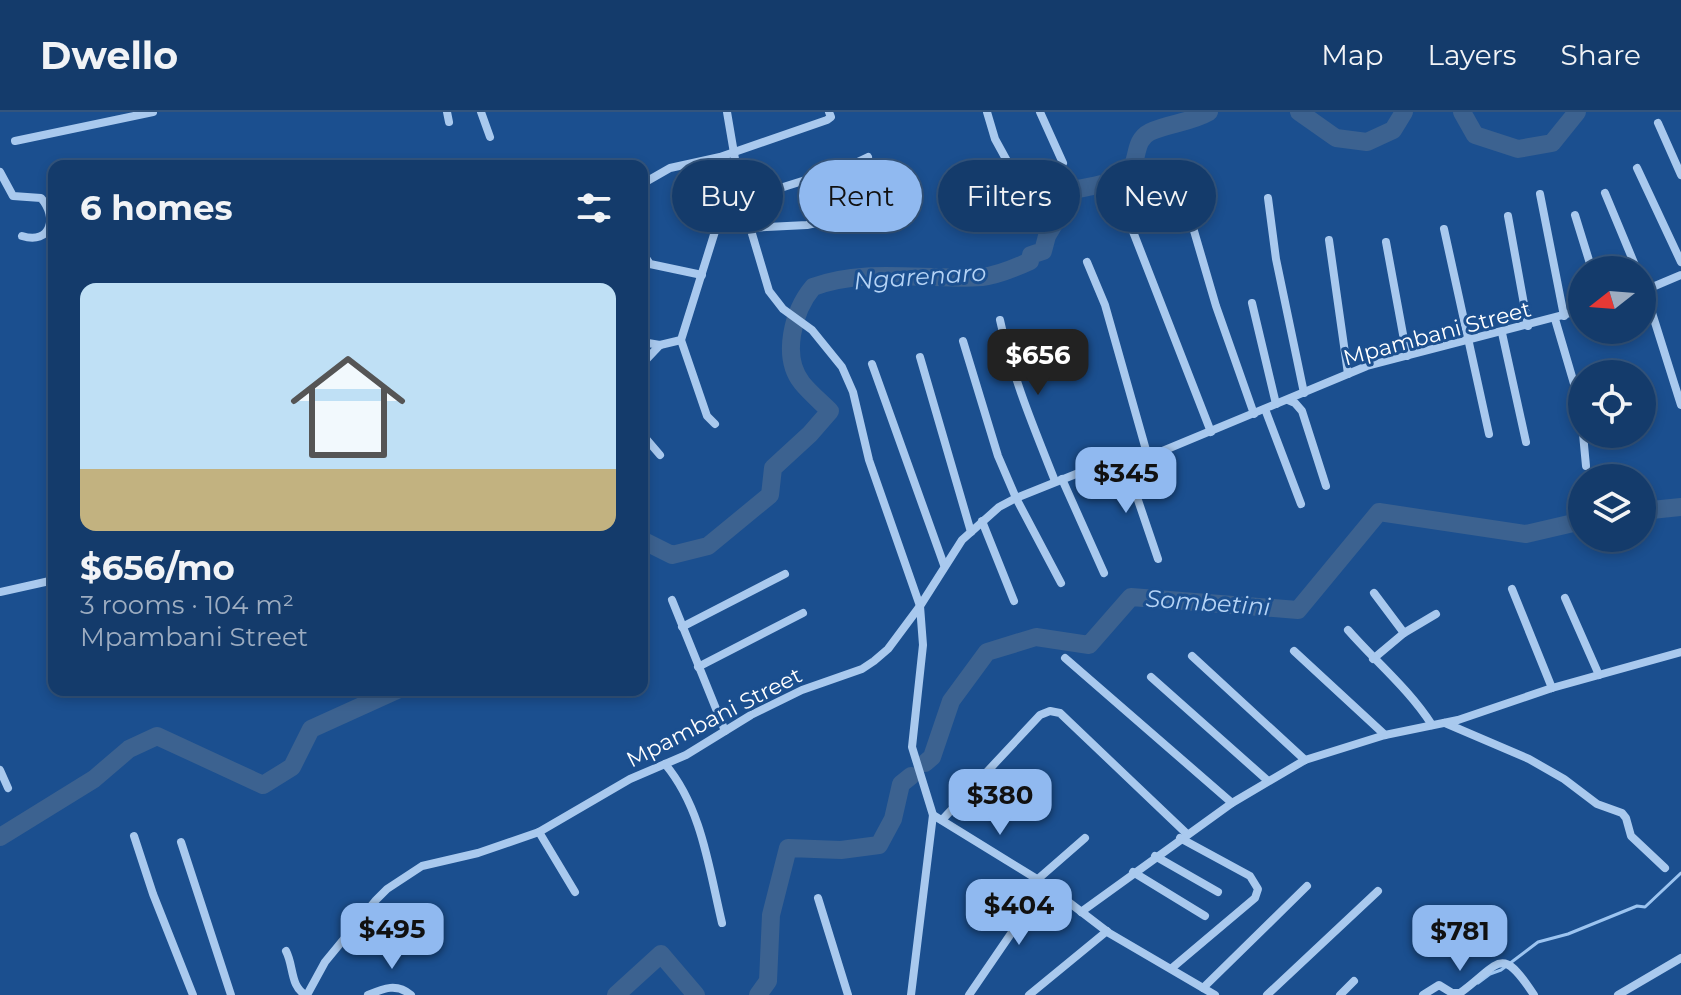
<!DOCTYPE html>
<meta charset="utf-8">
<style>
:root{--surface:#143b6b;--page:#214673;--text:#f1f3f6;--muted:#9dadc1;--line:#33557e;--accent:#90b9f0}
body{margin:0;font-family:Montserrat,sans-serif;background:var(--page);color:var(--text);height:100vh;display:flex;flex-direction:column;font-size:30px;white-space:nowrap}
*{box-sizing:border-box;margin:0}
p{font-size:26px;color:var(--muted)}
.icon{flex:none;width:44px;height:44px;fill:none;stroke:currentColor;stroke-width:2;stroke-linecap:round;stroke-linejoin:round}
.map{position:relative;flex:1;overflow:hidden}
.sheet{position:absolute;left:48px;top:48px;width:600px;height:536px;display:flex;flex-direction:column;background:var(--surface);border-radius:16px;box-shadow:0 4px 12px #0003,0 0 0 2px var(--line)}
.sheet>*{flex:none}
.hud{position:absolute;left:672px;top:48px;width:760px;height:72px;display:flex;gap:16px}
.needle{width:52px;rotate:253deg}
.fabs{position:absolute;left:1568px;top:144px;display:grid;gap:16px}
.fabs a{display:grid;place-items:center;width:88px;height:88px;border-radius:50%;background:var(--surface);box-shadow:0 4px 12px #0003,0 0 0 2px var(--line);font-size:40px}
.price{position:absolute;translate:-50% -68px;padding:0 18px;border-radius:16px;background:var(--accent);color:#111;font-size:26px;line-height:52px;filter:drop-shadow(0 2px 4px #0008)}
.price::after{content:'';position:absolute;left:50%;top:48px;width:24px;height:18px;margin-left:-12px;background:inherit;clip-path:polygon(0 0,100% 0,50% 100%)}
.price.selected{background:#222;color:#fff}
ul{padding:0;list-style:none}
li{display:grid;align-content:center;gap:16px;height:424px;padding:0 32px}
li span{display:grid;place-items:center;height:248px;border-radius:16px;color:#555}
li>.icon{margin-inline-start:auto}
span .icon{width:144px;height:144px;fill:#fffc;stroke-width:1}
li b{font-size:34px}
h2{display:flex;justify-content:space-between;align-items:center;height:96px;padding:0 32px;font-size:34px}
.chip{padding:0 28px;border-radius:36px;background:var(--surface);box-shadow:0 4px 12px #0003,0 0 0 2px var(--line);font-size:28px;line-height:72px}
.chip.selected{background:var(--accent);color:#111}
header{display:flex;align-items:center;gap:48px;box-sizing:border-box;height:112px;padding:0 40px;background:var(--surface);border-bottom:2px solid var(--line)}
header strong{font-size:38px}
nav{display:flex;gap:44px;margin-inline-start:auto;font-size:28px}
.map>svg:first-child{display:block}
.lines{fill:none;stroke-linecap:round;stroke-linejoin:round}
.stream{stroke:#9cc4f0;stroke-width:3}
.river{stroke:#3c6290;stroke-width:18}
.minor{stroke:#a9c9ee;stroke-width:8}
.labels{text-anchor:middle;stroke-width:6;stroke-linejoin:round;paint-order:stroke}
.street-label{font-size:22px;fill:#fff;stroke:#1b4f8f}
.water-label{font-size:24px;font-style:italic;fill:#b5d3f5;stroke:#1b4f8f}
</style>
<header>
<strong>Dwello</strong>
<nav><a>Map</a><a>Layers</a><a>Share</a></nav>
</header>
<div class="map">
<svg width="1681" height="883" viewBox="0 0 1681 883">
<rect width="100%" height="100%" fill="#1b4f8f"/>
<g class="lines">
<polyline class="stream" points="1478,871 1490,862 1501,858 1538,830 1568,822 1637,794 1645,795 1681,761"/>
<g class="river">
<polyline points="1299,0 1336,26 1367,30 1393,18 1404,0"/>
<polyline points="1462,0 1475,23 1518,37 1552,31 1577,0"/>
<polyline points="1642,399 1681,395"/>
<path d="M642 428 672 443 708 434 770 383 773 356 810 322 830 299C821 290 810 281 802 271 781 245 793 199 813 175 866 155 926 169 982 165 998 163 1015 156 1030 149L1031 143 1043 139 1047 124 1074 78C1089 74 1115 72 1127 62 1140 51 1132 29 1150 20 1169 11 1190 11 1209 0"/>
<polyline points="925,651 932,645 951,589 987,540 1036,525 1089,533 1131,485 1298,498 1379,400 1526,422 1582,409"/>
<polyline points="0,725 94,667 129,637 157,624 263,673 292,655 311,617 397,578"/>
<polyline points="616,883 661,842 696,883"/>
<polyline points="758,883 768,869 771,803 788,736 841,738 879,733 893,707 901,672 911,664"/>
</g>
<g class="minor">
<polyline points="447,0 449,10"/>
<polyline points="481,0 490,25"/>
<polyline points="727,0 742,88 769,179 783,197 812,218 842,255 853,280 869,348 920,494 923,533 912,635 933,703 1045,772 1109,821 1215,883"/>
<polyline points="987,0 995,27 1023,78"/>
<polyline points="1040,0 1063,51"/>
<polyline points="1658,11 1681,63"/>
<polyline points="15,29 153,0"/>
<polyline points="1637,56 1681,150"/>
<path d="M0 60 13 84 41 86C58 105 51 133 22 124"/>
<polyline points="642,72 670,56 720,45 827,8 831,5 829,0"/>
<polyline points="1605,81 1637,158"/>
<polyline points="1540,82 1564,204"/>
<polyline points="1268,86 1276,147 1304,281"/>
<polyline points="742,88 847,55 868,45"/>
<polyline points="1187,95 1216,194 1254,302"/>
<polyline points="1575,103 1592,158"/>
<polyline points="1508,104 1528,214"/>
<polyline points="748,116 807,113 853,103"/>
<polyline points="1132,117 1211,320"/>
<polyline points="1444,117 1489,322"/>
<polyline points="1329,128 1348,262"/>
<polyline points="1386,130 1407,244"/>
<polyline points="642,140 650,152 702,163"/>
<polyline points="1087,150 1105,193 1148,345"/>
<polyline points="1642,169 1681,293"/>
<polyline points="1643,179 1681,163"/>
<polyline points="1252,191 1276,292"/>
<polyline points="1555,207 1575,275 1582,314"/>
<path d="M1000 208C1012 264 1034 316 1055 369"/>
<polyline points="1502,221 1526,330"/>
<polyline points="963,229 998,344 1016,386 1061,471"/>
<polyline points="642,230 660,233"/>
<polyline points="920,245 971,420"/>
<polyline points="642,252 660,233 681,228"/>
<polyline points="872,252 944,453"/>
<polyline points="1288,288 1295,291 1302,299 1326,374"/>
<polyline points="1265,297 1301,392"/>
<polyline points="715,312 707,304 681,228 717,113 738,71"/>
<polyline points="642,322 660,343"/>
<polyline points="1583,322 1586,354"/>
<polyline points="1125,350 1158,447"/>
<polyline points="1062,367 1104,461"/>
<polyline points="982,409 1014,489"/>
<polyline points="1512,477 1552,576"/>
<polyline points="0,480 54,468"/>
<polyline points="1374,481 1404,521"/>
<polyline points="1565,486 1599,563"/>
<polyline points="672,488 725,619"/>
<polyline points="682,515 785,462"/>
<path d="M1348 518C1376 550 1409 577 1432 613"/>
<polyline points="1294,539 1385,623"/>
<polyline points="1192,544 1305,648"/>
<polyline points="1065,546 1232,691"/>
<polyline points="1373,547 1404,521 1436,502"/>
<polyline points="698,555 803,501"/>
<polyline points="1151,565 1267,668"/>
<polyline points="1445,611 1529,647 1564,667 1597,692 1622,701 1626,706 1631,724 1665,756"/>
<path d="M665 652C702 696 709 757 722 811"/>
<polyline points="0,658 8,676"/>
<polyline points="942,708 1040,603 1050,599 1060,601 1187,722"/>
<polyline points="539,720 575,780"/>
<polyline points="134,724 153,782 193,883"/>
<polyline points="181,730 231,883"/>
<polyline points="1155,744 1218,780"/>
<polyline points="1133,760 1205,804"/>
<polyline points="1038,767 1085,726"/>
<polyline points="818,786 848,883"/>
<polyline points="1081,800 1232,691 1305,648 1385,623 1458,608 1552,576 1681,540"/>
<path d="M286 839C294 854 290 875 306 883"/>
<polyline points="1172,856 1255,786 1258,777 1250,764 1180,726"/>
<polyline points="1203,876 1307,774"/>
<polyline points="307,883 325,850 376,788 387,777 422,754 478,741 539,720 630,667 686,643 751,603 802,578 862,557 874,549 888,537 920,494 962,428 999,395 1016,386 1086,358 1148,345 1367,254 1582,198"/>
<path d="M368 883C384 876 397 871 411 883"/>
<polyline points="911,883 933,703"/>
<polyline points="969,883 1045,772"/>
<polyline points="1029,883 1107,819"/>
<polyline points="1267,883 1378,779"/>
<polyline points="1340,883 1354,869"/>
<path d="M1423 883 1439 873 1452 881H1460C1500 852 1500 831 1534 883"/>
<polyline points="1618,883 1681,846"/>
</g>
</g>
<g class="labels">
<g class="street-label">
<text transform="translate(1437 221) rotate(-15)" y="8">Mpambani Street</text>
<text transform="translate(714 605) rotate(-27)" y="8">Mpambani Street</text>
</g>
<g class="water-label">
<text transform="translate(920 165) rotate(-4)" y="8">Ngarenaro</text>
<text transform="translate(1208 491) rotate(4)" y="8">Sombetini</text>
</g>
</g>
</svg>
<div class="fabs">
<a><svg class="needle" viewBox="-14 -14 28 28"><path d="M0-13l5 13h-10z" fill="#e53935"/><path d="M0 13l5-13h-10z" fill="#9dadc1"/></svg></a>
<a><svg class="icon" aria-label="locate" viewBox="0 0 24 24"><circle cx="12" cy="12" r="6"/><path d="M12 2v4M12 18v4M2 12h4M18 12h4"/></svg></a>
<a><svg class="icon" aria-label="layers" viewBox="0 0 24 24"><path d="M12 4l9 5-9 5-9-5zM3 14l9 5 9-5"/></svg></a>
</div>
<b class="price selected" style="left:1038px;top:285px">$656</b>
<b class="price" style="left:1126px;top:403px">$345</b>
<b class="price" style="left:1000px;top:725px">$380</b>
<b class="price" style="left:1019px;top:835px">$404</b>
<b class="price" style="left:392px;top:859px">$495</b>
<b class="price" style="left:1460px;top:861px">$781</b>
<div class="hud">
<a class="chip">Buy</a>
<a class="chip selected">Rent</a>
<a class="chip">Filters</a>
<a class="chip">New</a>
</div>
<section class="sheet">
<h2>6 homes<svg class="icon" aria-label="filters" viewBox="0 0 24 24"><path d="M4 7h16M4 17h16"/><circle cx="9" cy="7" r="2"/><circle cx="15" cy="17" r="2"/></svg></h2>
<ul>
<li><span style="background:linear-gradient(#bfe0f5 75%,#c2b280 0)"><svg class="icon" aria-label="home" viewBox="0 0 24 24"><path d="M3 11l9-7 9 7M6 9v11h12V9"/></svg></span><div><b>$656/mo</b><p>3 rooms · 104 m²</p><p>Mpambani Street</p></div></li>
</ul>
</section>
</div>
